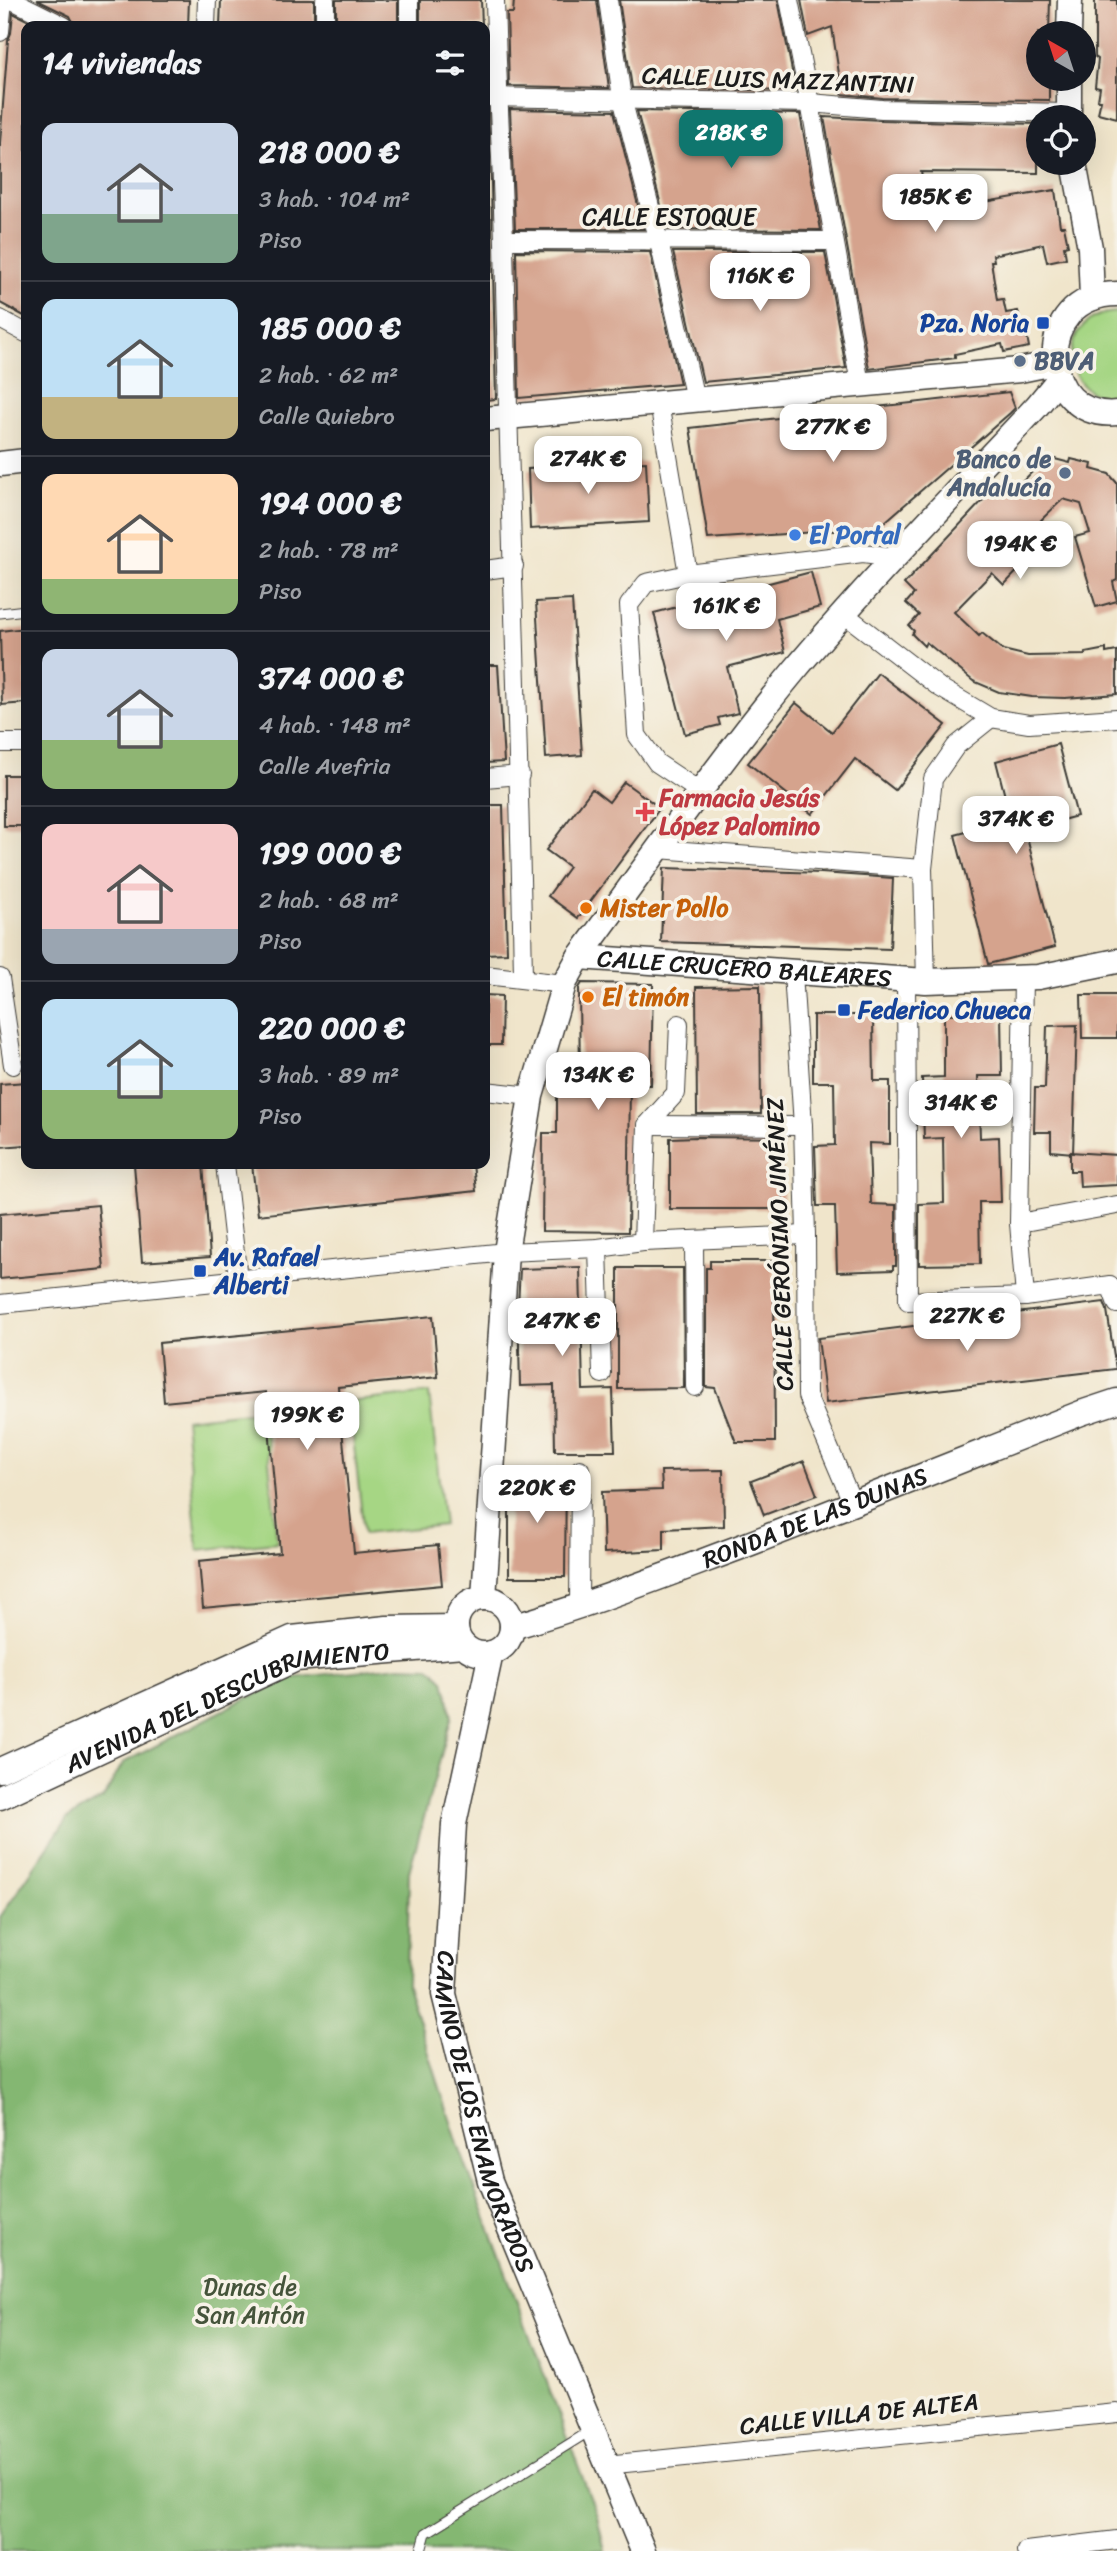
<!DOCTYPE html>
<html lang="es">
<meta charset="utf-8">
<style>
:root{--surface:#171b24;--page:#242831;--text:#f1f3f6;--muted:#9ea1a6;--line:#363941;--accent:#0f766e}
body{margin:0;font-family:Sriracha,sans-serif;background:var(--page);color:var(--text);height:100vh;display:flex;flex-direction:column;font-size:26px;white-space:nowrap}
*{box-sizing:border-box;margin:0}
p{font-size:23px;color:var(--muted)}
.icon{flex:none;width:38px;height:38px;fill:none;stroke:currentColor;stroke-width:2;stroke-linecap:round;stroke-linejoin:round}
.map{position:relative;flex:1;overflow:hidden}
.panel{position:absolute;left:21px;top:21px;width:469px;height:1148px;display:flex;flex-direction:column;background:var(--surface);border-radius:14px;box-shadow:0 7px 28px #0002}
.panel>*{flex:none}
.needle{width:46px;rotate:321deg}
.fabs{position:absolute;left:1026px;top:21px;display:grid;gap:14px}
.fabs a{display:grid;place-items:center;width:70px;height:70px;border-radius:50%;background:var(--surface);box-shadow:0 7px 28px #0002;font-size:35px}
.price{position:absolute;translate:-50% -60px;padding:0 16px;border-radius:14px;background:#fff;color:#222;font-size:23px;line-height:46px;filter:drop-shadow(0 2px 4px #0008)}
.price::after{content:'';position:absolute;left:50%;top:42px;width:21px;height:16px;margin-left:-10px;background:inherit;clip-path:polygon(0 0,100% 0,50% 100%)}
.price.on{background:var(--accent);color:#fff}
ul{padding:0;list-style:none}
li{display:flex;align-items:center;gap:21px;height:175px;padding:0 21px}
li+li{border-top:2px solid var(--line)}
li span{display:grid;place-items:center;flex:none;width:196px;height:140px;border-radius:14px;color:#555}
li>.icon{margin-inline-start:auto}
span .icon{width:84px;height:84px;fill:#fffc;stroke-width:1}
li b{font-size:30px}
h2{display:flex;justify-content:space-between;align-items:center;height:84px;padding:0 21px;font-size:30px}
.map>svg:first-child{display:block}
.green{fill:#a6d684;stroke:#617950;stroke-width:2}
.forest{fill:#84b772;stroke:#506a47;stroke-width:2}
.building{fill:#d5a38d}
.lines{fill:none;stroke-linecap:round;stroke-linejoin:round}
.lane-casing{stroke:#3c3a36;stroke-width:11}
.street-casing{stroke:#3c3a36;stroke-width:20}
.secondary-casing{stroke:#3c3a36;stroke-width:27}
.lane{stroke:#fff;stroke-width:9}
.street{stroke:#fff;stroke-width:18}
.secondary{stroke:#fff;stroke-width:24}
.transit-dot{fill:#1a4fb4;stroke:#f7f3e8;stroke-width:2.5}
.service-dot{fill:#5c6f8a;stroke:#f7f3e8;stroke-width:2.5}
.shop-dot{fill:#3f7fe0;stroke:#f7f3e8;stroke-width:2.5}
.health-dot{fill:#e0444e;stroke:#f7f3e8;stroke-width:2.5}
.food-dot{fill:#e8710a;stroke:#f7f3e8;stroke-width:2.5}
.labels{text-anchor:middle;stroke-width:7;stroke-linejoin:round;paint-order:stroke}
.street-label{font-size:24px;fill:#1c1c1c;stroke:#f7f3e8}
.transit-label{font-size:24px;font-weight:bold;fill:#164399;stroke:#f7f3e8;text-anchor:start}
.service-label{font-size:24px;font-weight:bold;fill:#4e5e75;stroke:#f7f3e8;text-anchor:start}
.shop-label{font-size:24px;font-weight:bold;fill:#366cbe;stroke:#f7f3e8;text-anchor:start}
.health-label{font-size:24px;font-weight:bold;fill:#be3a42;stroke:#f7f3e8;text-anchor:start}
.food-label{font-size:24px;font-weight:bold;fill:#c56008;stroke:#f7f3e8;text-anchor:start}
.park-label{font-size:24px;fill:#45543b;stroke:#f7f3e8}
</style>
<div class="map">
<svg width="1117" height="2551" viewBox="0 0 1117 2551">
<rect width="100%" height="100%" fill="#f7f3e8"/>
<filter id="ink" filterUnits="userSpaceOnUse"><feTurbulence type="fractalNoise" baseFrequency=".0143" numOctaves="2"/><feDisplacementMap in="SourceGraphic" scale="14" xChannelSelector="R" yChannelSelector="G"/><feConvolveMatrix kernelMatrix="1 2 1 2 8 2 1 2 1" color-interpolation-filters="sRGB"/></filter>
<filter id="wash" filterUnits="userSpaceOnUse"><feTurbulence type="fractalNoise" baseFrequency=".00686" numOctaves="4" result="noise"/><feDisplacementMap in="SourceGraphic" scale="28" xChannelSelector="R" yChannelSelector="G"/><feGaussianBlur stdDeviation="1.57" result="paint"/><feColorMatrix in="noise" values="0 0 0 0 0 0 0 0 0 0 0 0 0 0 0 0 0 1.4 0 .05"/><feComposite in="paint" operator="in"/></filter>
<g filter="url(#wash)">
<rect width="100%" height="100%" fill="#f0e5cb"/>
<g class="green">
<path d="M1117 312V397C1059 402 1054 314 1117 312Z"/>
<polygon points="429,1393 444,1525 364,1534 349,1402"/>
<polygon points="264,1410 277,1542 198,1550 185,1419"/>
</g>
<polygon class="forest" points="399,1666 429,1667 444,1680 452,1716 409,1872 407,1985 459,2147 597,2516 605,2551 0,2551 0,1917 67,1819 103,1798 123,1763 241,1701 292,1678"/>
<g id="blocks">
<g class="building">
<polygon points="37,0 189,0 188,26 75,26 70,16"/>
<polygon points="221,0 314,0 314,26 220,26"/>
<rect x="336" y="0" width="62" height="26"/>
<polygon points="420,0 481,0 482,26 420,26"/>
<polygon points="514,0 597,0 609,88 509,86 507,13 513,13"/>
<polygon points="619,0 778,0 796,91 632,88"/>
<polygon points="801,0 1050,0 1049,33 1038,33 1038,79 1049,79 1049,100 883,98 842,94 832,27 808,36"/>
<polygon points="1095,0 1117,0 1117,118 1098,113 1101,100 1098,100 1100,88 1095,87 1098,59 1095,57"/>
<polygon points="13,13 39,26 26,26 26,317 0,303 0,143 8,40 11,33"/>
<polygon points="485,108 488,108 491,183 496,399 485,400"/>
<polygon points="510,109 614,111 644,229 515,229"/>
<polygon points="637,111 800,114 821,230 667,229"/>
<polygon points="824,117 882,120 1038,124 1038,173 921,172 929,216 961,210 961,206 1055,190 1060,226 1064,226 1068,245 1064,246 1066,258 1047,262 1043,244 993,255 994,261 991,261 997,300 1003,299 1006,313 1018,311 1021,322 1024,321 1029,347 1004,352 1002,344 955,354 955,358 869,369"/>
<polygon points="516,251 650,252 680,384 519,398"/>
<polygon points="673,252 825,252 846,368 703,382"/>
<polygon points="1009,392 1015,408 1010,413 878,528 708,539 690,428"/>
<polygon points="1051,458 1070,463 1071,459 1092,464 1091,469 1109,474 1117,483 1117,580 1113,582 1117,601 1096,607 1075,537 1090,533 1081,504 1063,499 1041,520 1053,534 1004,585 992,573 954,612 979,636 982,633 1003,650 1028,656 1085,655 1085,653 1106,649 1106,653 1117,651 1117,694 1065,698 1032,697 999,692 973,681 926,642 924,646 912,634 914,631 909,626 919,615 906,603 914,594 904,584 1001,481 1010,490 1018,482 1020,484 1041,463 1049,464"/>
<polygon points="646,462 649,522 530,529 528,469"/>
<polygon points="811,572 820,607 777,619 785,652 727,667 738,713 718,718 720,725 685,734 654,613"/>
<polygon points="572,600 582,755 546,758 536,602"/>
<polygon points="26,628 26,703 2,705 0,631"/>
<polygon points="485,665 498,665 504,762 485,763"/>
<polygon points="878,673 946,725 895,790 855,759 812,814 748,763 796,703 832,732"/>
<polygon points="1058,744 1077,816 1025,830 1055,947 988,964 955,835 1011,820 996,761"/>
<rect x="4" y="775" width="22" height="51"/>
<polygon points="624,782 660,808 578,918 548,896 569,867 546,850 592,789 609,802"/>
<polygon points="485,805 503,805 507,953 485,954"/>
<polygon points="664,868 821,873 893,878 890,949 661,942"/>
<polygon points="582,983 653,984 651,1085 630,1085 628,1232 542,1231 543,1133 557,1133 557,1082 580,1083 579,988"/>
<polygon points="760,986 761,1114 697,1114 696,987"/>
<polygon points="485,995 502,996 501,1045 485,1045"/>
<polygon points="1081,995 1117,995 1117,1038 1082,1038"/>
<polygon points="1001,1013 1002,1076 978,1076 980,1138 999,1137 1001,1202 979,1202 980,1264 919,1265 919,1204 944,1203 943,1138 924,1139 922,1078 944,1077 944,1014"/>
<polygon points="813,1015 873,1015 874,1081 890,1081 890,1144 869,1143 871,1204 896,1205 896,1266 893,1266 893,1270 837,1272 835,1206 817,1206 815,1146 835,1145 834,1082 813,1082"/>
<polygon points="1077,1025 1073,1153 1051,1151 1051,1132 1034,1132 1035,1088 1045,1088 1047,1026"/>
<polygon points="26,1082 26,1145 0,1147 0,1084"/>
<polygon points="697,1137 783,1138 783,1209 670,1209 670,1138"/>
<polygon points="1070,1152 1117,1155 1117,1185 1080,1187 1079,1171 1070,1171"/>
<polygon points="134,1164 203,1164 210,1257 142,1262"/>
<polygon points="252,1164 473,1164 476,1191 258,1215"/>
<polygon points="98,1205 104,1269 0,1279 0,1214"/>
<polygon points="710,1261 774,1261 775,1442 736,1442 715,1388 706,1387 706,1268 710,1268"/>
<polygon points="580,1267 583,1390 613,1389 615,1451 555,1451 554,1385 520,1386 518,1305 520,1269"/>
<polygon points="618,1268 683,1268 684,1388 618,1389"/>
<polygon points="1104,1302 1107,1310 1116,1369 826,1403 818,1338"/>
<polygon points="433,1316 438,1377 338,1387 354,1553 438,1545 442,1585 203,1608 199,1561 280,1553 266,1392 164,1402 159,1343"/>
<polygon points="804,1461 817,1495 764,1515 751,1481"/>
<polygon points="723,1470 724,1526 664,1529 664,1550 604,1553 602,1492 662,1490 661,1471"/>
<polygon points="509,1473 566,1473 565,1577 509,1577"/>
</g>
</g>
</g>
<g filter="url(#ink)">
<use href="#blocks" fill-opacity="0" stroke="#3c3a36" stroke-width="2"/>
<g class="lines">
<defs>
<g id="lane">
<polyline points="0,613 26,610"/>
<polyline points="421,2551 426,2533 590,2431"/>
</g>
<g id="street">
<polyline points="12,0 64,26"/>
<polyline points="325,0 325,26"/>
<polyline points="409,0 409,26"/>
<path d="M495 0C497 81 502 162 504 243 509 488 519 733 523 978"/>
<polyline points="608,0 622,98 659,242 695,399"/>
<polyline points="789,0 810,103 860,384"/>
<polyline points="206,26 207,0"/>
<polyline points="0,32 3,0"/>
<polyline points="485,97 810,103 882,109 1069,113"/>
<polyline points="504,240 834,241"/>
<polyline points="0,319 26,333"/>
<polyline points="659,403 688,574"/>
<polyline points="485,570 514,566"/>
<polyline points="843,613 939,687 991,718 1029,724 1117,718"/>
<polyline points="0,743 26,743"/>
<polyline points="485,778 520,775"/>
<polyline points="699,791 657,763 637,735 629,605 646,583 688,574 863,553 894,557"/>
<polyline points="658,849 923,869"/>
<polyline points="793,973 803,1126 806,1235 807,1396 853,1504"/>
<polyline points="485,975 564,984"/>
<polyline points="0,978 13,1065"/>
<polyline points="1023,978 1019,1223 1117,1205"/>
<polyline points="906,979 908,1301 1025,1297 1110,1285 1117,1304"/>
<polyline points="926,981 923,869 933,779 956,746 991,718"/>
<polyline points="485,1091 531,1096"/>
<polyline points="647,1125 803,1126"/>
<polyline points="225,1164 238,1279"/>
<polyline points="1019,1223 1025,1297"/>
<polyline points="694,1240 695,1387"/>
<polyline points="643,1242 647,1125 676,1093 679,1024"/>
<polyline points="598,1248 602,1374"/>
<polyline points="0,1304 506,1252 598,1248 643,1242 806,1235"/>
<polyline points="579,1608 580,1469"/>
<polyline points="606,2465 1117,2413"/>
<polyline points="1026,2551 1117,2540"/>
</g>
<g id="secondary">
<polyline points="1069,33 1070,0"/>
<polyline points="1069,79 1069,117"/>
<polyline points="1074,163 1090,248 1092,298"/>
<path d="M1117 294C1030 295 1038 421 1117 413"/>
<polyline points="485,419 1020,370 1054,363"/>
<polyline points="0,464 26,461"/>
<path id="s1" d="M579 957 926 981 1038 977 1117 961"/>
<path d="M484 1598 506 1252 531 1096 564 984 579 957C650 861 717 764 793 672 870 580 955 494 1037 406L1059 379"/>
<circle cx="484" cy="1626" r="28"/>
<path id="s2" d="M512 1627C589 1605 663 1576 738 1548 853 1504 967 1458 1081 1413L1117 1401"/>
<path id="s3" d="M491 1653 454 1824 444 1994 490 2181 643 2551"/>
<polyline points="0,1770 292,1638 387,1628 456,1627"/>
<path id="s4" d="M0 1797 296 1659 463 1645"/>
</g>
</defs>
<use href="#lane" class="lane-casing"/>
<use href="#street" class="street-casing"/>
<use href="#secondary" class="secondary-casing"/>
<use href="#lane" class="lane"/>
<use href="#street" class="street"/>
<use href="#secondary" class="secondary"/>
</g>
</g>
<g class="transit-dot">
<rect x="1036" y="316" width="14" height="14" rx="3.5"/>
<rect x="837" y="1003" width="14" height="14" rx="3.5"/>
<rect x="193" y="1264" width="14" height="14" rx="3.5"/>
</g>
<g class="service-dot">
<circle cx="1020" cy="361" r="7"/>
<circle cx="1065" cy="473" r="7"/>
</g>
<circle class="shop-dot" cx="795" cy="535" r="7"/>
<path class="health-dot" d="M641.5 801.5h7v7h7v7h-7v7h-7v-7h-7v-7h7z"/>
<g class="food-dot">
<circle cx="586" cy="908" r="7"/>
<circle cx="588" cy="997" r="7"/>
</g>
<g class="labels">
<g class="street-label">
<text transform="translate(778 80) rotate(2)" y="8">CALLE LUIS MAZZANTINI</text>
<text x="669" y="225">CALLE ESTOQUE</text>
<text dy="8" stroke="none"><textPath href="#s1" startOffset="166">CALLE CRUCERO BALEARES</textPath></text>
<text transform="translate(780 1244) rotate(-92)" y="8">CALLE GERÓNIMO JIMÉNEZ</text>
<text dy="8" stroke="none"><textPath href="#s2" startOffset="322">RONDA DE LAS DUNAS</textPath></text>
<text dy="8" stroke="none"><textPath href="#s4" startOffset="247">AVENIDA DEL DESCUBRIMIENTO</textPath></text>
<text dy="8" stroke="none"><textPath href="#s3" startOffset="469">CAMINO DE LOS ENAMORADOS</textPath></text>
<text transform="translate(859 2414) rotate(-6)" y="8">CALLE VILLA DE ALTEA</text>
</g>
<g class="transit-label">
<text x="1029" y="331" text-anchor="end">Pza. Noria</text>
<text x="858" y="1018">Federico Chueca</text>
<text x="214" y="1265">Av. Rafael<tspan x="214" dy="28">Alberti</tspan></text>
</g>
<g class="service-label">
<text x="1034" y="369">BBVA</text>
<text x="1051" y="467" text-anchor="end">Banco de<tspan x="1051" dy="28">Andalucía</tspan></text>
</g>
<g class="shop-label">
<text x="809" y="543">El Portal</text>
</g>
<g class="health-label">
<text x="659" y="806">Farmacia Jesús<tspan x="659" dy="28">López Palomino</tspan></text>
</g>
<g class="food-label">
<text x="600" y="916">Mister Pollo</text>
<text x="602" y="1005">El timón</text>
</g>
<g class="park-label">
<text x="250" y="2295">Dunas de<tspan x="250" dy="28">San Antón</tspan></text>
</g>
</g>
</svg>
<div class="fabs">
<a><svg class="needle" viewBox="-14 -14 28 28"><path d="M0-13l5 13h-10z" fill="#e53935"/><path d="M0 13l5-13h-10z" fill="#9ea1a6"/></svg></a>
<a><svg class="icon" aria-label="locate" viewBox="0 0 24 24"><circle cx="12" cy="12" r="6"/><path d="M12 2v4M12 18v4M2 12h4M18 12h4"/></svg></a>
</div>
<b class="price on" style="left:731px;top:170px">218K €</b>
<b class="price" style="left:935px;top:234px">185K €</b>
<b class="price" style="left:760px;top:313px">116K €</b>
<b class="price" style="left:833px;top:464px">277K €</b>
<b class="price" style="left:588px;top:496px">274K €</b>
<b class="price" style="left:1020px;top:581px">194K €</b>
<b class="price" style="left:726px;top:643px">161K €</b>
<b class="price" style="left:1016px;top:856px">374K €</b>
<b class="price" style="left:598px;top:1112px">134K €</b>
<b class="price" style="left:961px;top:1140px">314K €</b>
<b class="price" style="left:967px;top:1353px">227K €</b>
<b class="price" style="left:562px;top:1358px">247K €</b>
<b class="price" style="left:307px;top:1452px">199K €</b>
<b class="price" style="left:537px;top:1525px">220K €</b>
<section class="panel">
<h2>14 viviendas<svg class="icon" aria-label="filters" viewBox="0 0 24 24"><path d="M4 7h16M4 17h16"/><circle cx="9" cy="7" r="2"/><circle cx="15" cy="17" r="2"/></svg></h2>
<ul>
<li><span style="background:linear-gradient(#c9d6e8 65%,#7fa58c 0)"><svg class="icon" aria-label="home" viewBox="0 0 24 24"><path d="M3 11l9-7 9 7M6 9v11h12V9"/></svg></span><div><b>218 000 €</b><p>3 hab. · 104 m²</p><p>Piso</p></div></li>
<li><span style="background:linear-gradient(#bfe0f5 70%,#c2b280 0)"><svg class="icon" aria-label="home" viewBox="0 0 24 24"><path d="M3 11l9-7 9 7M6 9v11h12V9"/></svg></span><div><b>185 000 €</b><p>2 hab. · 62 m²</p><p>Calle Quiebro</p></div></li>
<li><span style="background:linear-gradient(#ffd9b3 75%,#8fb573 0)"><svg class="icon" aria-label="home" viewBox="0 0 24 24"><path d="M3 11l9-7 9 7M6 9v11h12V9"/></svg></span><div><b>194 000 €</b><p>2 hab. · 78 m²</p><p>Piso</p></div></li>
<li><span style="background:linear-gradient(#c9d6e8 65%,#8fb573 0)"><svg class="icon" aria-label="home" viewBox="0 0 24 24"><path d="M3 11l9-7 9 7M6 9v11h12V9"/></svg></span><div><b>374 000 €</b><p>4 hab. · 148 m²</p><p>Calle Avefria</p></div></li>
<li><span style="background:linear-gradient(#f6c9c9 75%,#9aa5b1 0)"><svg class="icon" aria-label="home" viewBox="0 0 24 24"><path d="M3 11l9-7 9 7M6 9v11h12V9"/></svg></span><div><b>199 000 €</b><p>2 hab. · 68 m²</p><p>Piso</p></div></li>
<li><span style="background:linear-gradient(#bfe0f5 65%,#8fb573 0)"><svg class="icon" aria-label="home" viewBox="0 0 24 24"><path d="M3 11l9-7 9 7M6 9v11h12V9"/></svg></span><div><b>220 000 €</b><p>3 hab. · 89 m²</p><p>Piso</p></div></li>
</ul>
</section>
</div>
